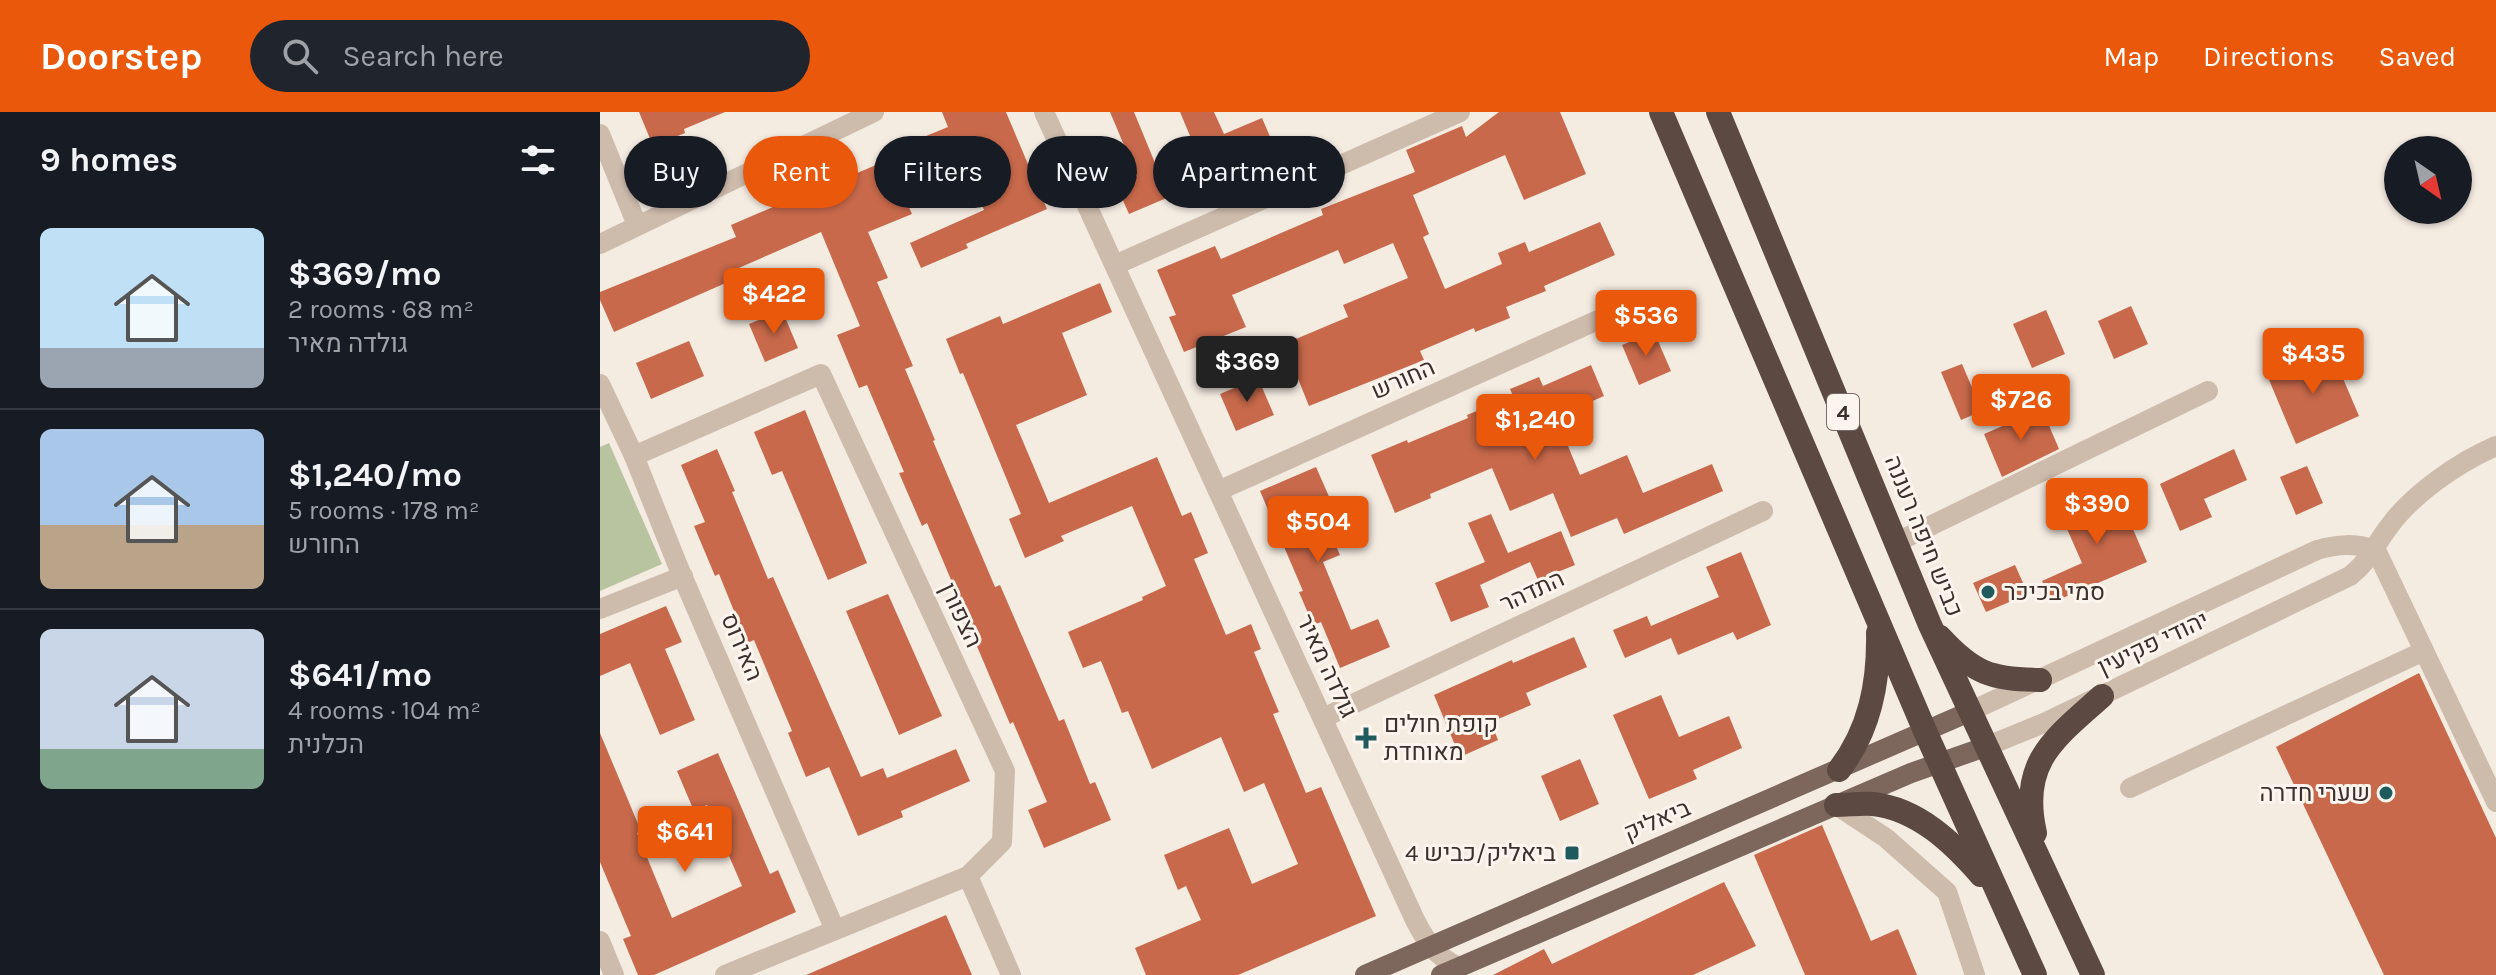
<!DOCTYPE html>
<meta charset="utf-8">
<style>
:root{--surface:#171b24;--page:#20242c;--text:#f1f3f6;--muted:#9ea1a6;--line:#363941;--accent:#ea580c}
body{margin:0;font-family:Karla,Heebo,sans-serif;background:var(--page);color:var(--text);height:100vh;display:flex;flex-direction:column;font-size:30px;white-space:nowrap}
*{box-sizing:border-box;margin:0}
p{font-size:26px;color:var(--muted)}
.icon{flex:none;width:44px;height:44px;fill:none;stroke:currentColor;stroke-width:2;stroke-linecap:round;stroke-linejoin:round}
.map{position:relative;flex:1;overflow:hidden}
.sheet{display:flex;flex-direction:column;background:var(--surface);width:600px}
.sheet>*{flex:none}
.hud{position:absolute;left:24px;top:24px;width:760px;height:72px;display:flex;gap:16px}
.needle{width:52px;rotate:146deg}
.buttons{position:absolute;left:1784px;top:24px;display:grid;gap:16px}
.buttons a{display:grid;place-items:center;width:88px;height:88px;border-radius:50%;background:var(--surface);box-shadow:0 2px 6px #0004;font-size:40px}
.price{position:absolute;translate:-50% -68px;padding:0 18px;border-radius:8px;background:var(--accent);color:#fff;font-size:26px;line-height:52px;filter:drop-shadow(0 2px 4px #0008)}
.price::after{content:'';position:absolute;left:50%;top:48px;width:24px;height:18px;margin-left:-12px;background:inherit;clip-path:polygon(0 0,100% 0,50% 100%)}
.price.selected{background:#222;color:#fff}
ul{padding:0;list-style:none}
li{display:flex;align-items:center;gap:24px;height:200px;padding:0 40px}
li+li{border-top:2px solid var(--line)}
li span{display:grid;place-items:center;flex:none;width:224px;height:160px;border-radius:12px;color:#555}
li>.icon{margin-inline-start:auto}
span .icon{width:96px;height:96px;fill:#fffc;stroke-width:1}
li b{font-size:34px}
h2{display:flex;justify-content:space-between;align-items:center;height:96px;padding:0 40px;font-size:34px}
.chip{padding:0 28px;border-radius:36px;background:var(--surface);box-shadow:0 2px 6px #0004;font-size:28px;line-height:72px}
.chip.selected{background:var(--accent);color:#fff}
header{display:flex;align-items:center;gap:48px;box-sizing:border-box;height:112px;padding:0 40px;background:var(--accent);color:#fff}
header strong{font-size:38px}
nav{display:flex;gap:44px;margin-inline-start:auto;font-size:28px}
.search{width:560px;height:72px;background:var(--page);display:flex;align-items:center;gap:20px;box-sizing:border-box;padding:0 28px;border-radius:44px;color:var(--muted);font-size:30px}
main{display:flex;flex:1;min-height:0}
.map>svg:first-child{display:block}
.green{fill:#b8c4a0}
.building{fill:#c8694b}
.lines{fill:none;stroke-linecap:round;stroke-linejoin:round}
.minor{stroke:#cdbbac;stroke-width:20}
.major{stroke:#7d675c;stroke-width:20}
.highway{stroke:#5c4a42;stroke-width:24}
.poi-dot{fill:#1f5a5e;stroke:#fbf5ee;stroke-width:3}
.labels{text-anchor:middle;stroke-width:6;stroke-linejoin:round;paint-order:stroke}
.shield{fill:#fbf5ee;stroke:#756b66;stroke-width:2}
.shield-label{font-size:22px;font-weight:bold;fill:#3b302b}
.street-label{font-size:24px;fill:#3b302b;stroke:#fbf5ee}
.poi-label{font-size:24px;fill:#3b302b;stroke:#fbf5ee;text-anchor:start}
</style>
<header>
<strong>Doorstep</strong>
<div class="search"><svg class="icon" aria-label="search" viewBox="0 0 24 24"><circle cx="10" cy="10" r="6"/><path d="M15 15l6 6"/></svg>Search here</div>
<nav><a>Map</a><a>Directions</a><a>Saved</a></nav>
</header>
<main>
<section class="sheet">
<h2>9 homes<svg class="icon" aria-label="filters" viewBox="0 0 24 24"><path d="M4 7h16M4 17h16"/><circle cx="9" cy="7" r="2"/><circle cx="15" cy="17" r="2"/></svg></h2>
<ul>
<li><span style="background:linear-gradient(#bfe0f5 75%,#9aa5b1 0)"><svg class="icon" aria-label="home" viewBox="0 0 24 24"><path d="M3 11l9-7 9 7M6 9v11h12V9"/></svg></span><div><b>$369/mo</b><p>2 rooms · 68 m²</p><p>גולדה מאיר</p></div></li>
<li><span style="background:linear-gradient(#a9c7e8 60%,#b9a48a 0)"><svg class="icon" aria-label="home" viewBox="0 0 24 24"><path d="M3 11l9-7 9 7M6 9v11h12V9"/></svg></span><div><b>$1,240/mo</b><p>5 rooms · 178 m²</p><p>החורש</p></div></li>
<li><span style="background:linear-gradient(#c9d6e8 75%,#7fa58c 0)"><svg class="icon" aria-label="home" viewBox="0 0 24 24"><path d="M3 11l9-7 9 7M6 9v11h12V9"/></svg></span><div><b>$641/mo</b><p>4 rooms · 104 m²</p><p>הכלנית</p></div></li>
</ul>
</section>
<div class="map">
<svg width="1896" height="863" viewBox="0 0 1896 863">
<rect width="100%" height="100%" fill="#f4ebe1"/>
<polygon class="green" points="9,331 62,452 0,479 0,335"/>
<g class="building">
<polygon points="39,0 125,0 84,17 85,21 53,34"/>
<polygon points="342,0 406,0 447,97 366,132 368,136 321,156 310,131 384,98 368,60 305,86 312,102 268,120 288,166 277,170 313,254 305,257 335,328 333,329 395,475 400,473 459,609 464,607 490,672 495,670 511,708 444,736 428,698 447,690 413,610 410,612 376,532 373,533 355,491 360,489 327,411 322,414 299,361 304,360 267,273 259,276 237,223 260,214 221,120 125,162 128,170 14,220 0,188 0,180 136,125 131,113 194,86 193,83 241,62 243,67 302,42 299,35 348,15"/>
<polygon points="510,0 534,0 569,85 529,102 516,73 537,64"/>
<polygon points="580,0 614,0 624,22 662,6 677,41 609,69"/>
<polygon points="899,0 960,0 986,62 924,88 905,43 813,83 829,122 823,125 845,177 902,152 898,141 925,130 929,140 1000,110 1015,143 944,174 946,179 906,195 910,206 875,220 874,216 820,239 824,248 709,294 684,232 748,205 743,193 808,166 793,131 744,152 738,138 632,183 646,215 584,240 569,205 576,203 557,158 615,134 621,147 723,103 721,97 815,60 806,38 862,14 866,25"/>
<polygon points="500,171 512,200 462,221 487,283 416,313 449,391 557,345 582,404 591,400 608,441 594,447 626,523 651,512 661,537 654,540 679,600 673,602 706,681 721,675 776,804 638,863 546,863 535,836 601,808 586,774 578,778 564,743 629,716 652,772 698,752 664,671 644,680 621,625 552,657 528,599 522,601 501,549 483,556 468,520 543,488 542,485 566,474 532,394 461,424 464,429 425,446 409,407 421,402 363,261 360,262 346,227 400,204 403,212"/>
<polygon points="1531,194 1548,232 1514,247 1498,209"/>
<polygon points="182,198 198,236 165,250 149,212"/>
<polygon points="1446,198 1465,242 1432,256 1413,212"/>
<polygon points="1054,220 1071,259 1039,273 1022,233"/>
<polygon points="89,229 104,264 51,287 36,251"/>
<polygon points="1730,236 1759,304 1696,332 1667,263"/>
<polygon points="1362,252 1382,299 1361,308 1341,260"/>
<polygon points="991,253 1004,284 956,305 980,363 1027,343 1043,381 1112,352 1123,379 1024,422 1017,406 971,425 953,381 910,399 892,356 830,382 831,386 795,401 771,343 807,328 808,331 868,306 867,303 913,284 910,277 939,265 943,274"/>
<polygon points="658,266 674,303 636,319 620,282"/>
<polygon points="1442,297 1459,337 1402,365 1384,322"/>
<polygon points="205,298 267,451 228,468 182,359 172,363 154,320"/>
<polygon points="117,337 135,379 132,380 168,467 173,465 261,665 283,656 287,666 356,637 370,669 301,699 303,705 258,724 229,655 206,665 188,621 192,619 154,528 147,531 119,462 115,464 94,414 105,410 81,353"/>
<polygon points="1634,337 1647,368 1604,387 1612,405 1580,419 1560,372"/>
<polygon points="1707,354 1723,391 1696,403 1680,365"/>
<polygon points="716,355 731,389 719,394 740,443 723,450 751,518 778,507 790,535 740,556 721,510 713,513 699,480 703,479 660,379"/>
<polygon points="1516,377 1547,450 1451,491 1442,469 1482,451 1460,401"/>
<polygon points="891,402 908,441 961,419 975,453 938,468 930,450 880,473 889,495 851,510 835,471 885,450 868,411"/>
<polygon points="1141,440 1171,513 1137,528 1133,520 1078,543 1071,526 1025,546 1013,518 1047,504 1051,514 1119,485 1106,455"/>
<polygon points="1415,453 1428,482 1386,500 1373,471"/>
<polygon points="288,482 342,604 299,623 246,499"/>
<polygon points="66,494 82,530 65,537 95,608 60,623 30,551 0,564 0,522"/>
<polygon points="974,525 987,555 926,581 931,593 891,610 898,628 860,645 834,583 912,548 913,551"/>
<polygon points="1819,561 1896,726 1896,863 1784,863 1676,635"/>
<polygon points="1061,583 1079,625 1129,604 1142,636 1093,658 1097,667 1049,687 1013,603"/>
<polygon points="0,621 41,719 37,721 72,806 142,774 107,693 94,699 77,659 118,641 170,762 178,758 196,800 54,863 38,863 23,827 31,824 0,750"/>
<polygon points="980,647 999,692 960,709 941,664"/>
<polygon points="1222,713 1271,829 1298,817 1317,863 1205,863 1154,743"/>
<polygon points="1124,770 1156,834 1093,863 893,863 944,837 952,852"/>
<polygon points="346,803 372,863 206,863"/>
</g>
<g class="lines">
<g class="minor">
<path d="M444 0 815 808C827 831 835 844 859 855"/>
<polyline points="0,22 37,113"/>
<polyline points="0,132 274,0"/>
<polyline points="515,153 860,0"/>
<polyline points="0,272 34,344 78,454 235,818"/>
<polyline points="34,344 221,262 405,659 402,730 368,764 125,863"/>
<polyline points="618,379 1009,203"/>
<polyline points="1297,430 1608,279"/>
<polyline points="1776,438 1896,690"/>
<polyline points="0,497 83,464"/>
<path d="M1369 600 1717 438C1738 432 1754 431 1776 438"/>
<polyline points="723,606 1163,399"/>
<path d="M1385 635 1444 611 1750 464C1771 447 1773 436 1788 416 1812 382 1859 350 1896 334"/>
<polyline points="1530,676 1824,539"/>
<polyline points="1236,693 1286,726 1347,780 1375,863"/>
<polyline points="368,764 411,863"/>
<polyline points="0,829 14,863"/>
</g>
<g class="major">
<polyline points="765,863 1369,600"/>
<polyline points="841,863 1311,661 1385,635"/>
</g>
<g class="highway">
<polyline points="1061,0 1325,619 1435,863"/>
<polyline points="1118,0 1330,513 1493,863"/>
<path d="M1340 525C1374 562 1391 567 1440 568"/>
<path d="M1239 658C1270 618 1279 571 1278 521"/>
<path d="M1236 693C1248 693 1261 691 1273 692 1318 697 1353 731 1381 763"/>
<path d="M1435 721C1419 650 1454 627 1502 584"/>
</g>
</g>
<g class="poi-dot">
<circle cx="1388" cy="480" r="8"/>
<path d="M762 614h8v8h8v8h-8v8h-8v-8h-8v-8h8z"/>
<circle cx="1786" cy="681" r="8"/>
<rect x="964" y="733" width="16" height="16" rx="4"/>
</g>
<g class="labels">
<rect class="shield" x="1227" y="282" width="32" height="36" rx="6"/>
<g class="shield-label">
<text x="1243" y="308">4</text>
</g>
<g class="street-label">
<text transform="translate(803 267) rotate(-24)" y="8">החורש</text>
<text transform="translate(1324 424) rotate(68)" y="8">כביש חיפה רעננה</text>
<text transform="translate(932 479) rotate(-25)" y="8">התדהר</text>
<text transform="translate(361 503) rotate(65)" y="8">הצפורן</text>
<text transform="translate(1553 531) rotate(-25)" y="8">יהודי פקיעין</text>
<text transform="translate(142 535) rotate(67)" y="8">האירוס</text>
<text transform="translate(727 554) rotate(65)" y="8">גולדה מאיר</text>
<text transform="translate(1057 708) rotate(-23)" y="8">ביאליק</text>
</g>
<g class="poi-label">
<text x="1404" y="488">סמי בכיכר</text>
<text x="784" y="620">קופת חולים<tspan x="784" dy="28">מאוחדת</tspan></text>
<text x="1770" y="689" text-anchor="end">שערי חדרה</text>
<text x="956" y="749" text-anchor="end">ביאליק/כביש 4</text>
</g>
</g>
</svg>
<div class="buttons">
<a><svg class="needle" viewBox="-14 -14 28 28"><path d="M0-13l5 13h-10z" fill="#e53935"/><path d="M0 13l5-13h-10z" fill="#9ea1a6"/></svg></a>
</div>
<b class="price" style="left:174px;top:224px">$422</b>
<b class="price" style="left:1046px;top:246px">$536</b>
<b class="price" style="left:1713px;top:284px">$435</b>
<b class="price selected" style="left:647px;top:292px">$369</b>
<b class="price" style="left:1421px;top:330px">$726</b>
<b class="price" style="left:935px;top:350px">$1,240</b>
<b class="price" style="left:1497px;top:434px">$390</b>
<b class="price" style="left:718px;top:452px">$504</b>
<b class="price" style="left:85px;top:762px">$641</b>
<div class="hud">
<a class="chip">Buy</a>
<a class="chip selected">Rent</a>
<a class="chip">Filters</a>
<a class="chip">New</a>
<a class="chip">Apartment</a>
</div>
</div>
</main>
